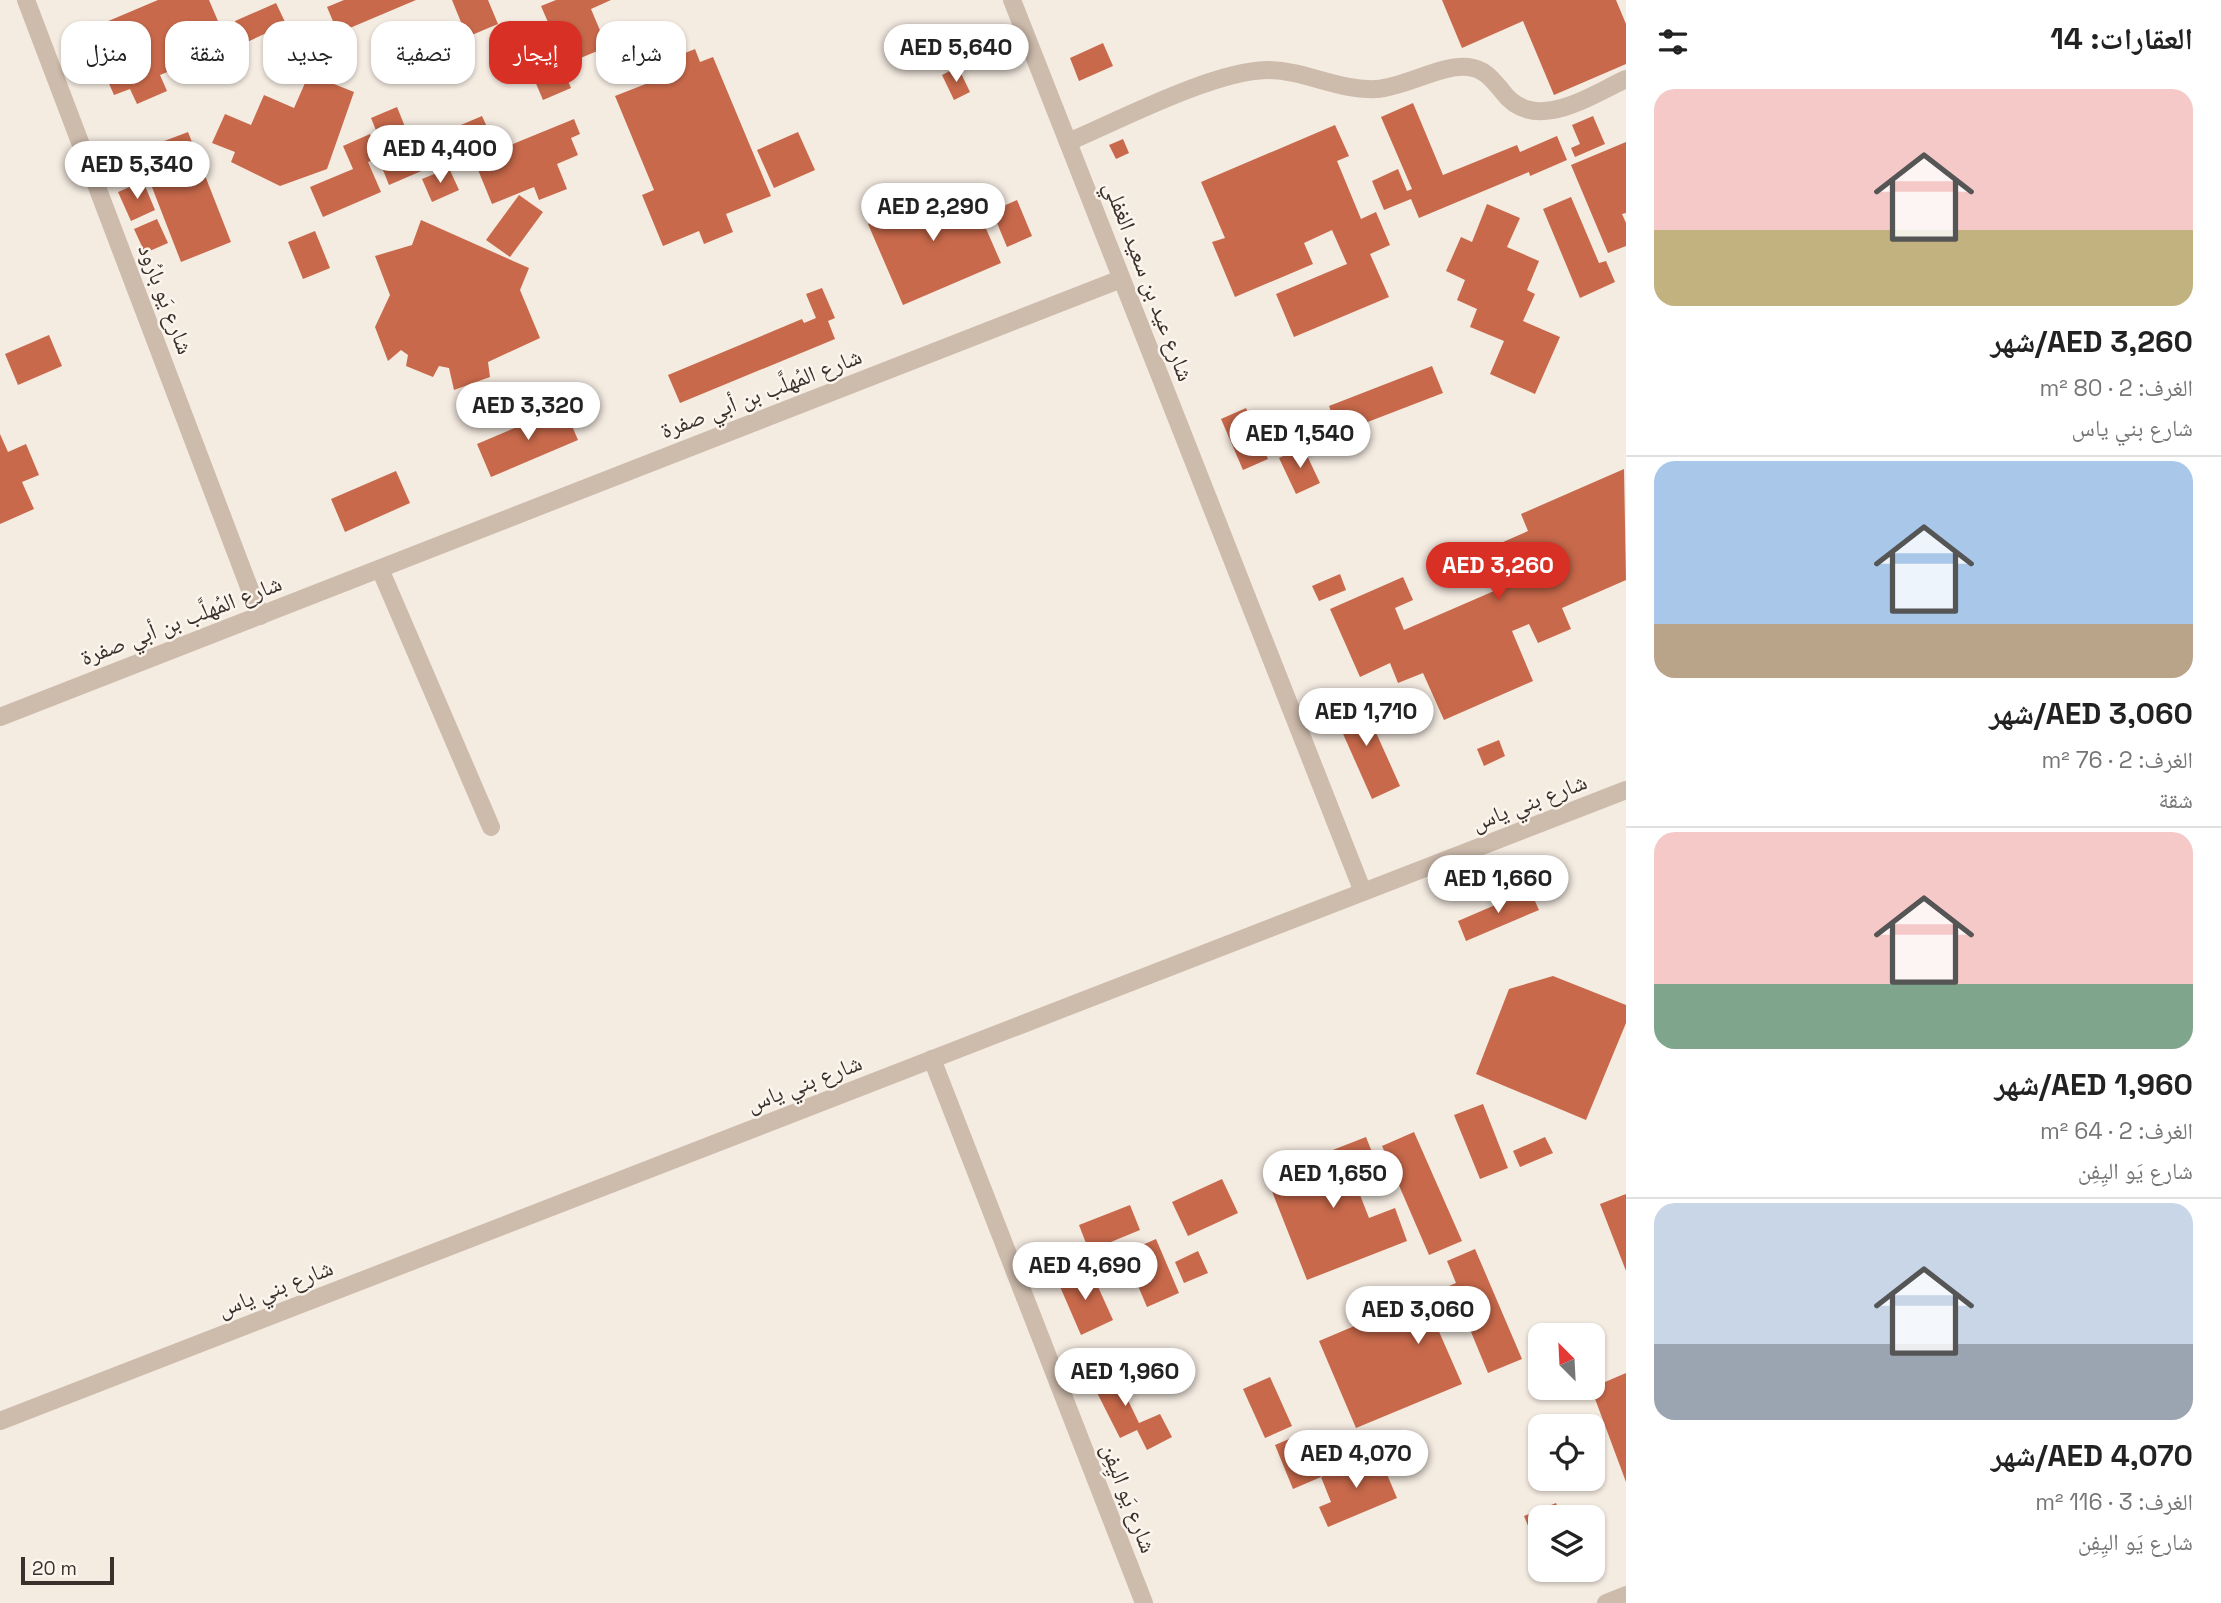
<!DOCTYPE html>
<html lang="ar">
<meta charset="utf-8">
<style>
:root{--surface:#fff;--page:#f2f2f2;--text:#222;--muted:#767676;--line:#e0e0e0;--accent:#d93025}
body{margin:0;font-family:"Space Grotesk","Noto Naskh Arabic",sans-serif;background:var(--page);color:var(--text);direction:rtl;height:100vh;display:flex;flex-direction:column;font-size:26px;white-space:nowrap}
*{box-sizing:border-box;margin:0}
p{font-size:23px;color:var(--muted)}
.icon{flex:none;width:38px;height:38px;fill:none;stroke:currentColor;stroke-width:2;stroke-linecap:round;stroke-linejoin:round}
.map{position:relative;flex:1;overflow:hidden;direction:ltr}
.panel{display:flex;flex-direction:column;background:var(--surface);width:595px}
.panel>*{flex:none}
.top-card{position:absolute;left:21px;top:21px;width:665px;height:63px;direction:rtl;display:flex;gap:14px}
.needle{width:46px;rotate:336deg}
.fabs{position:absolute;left:1528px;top:1323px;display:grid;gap:14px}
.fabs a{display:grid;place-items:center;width:77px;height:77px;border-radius:14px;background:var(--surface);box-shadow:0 2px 5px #0004;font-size:35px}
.scale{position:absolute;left:21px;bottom:18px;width:93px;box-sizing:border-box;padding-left:7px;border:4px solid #3b302b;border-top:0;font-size:19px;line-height:24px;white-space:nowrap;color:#3b302b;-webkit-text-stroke:5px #fbf5ee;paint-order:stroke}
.price{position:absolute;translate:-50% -60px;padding:0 16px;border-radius:24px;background:#fff;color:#222;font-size:23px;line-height:46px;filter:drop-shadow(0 2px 4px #0008)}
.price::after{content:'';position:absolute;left:50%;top:42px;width:21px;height:16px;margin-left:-10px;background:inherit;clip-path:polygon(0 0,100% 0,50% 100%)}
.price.selected{background:var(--accent);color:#fff}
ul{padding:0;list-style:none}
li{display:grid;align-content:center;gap:14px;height:371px;padding:0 28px}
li+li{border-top:2px solid var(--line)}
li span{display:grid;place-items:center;height:217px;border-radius:21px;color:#555}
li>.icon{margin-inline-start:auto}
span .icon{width:126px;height:126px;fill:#fffc;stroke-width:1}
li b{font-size:30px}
h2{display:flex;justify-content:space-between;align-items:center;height:84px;padding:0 28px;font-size:30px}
.pill{padding:0 24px;border-radius:21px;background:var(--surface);box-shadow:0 2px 5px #0004;font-size:24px;line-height:63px}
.pill.selected{background:var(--accent);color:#fff}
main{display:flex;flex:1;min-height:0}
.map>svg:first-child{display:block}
.building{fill:#c8694b}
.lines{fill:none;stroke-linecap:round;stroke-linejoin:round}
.minor{stroke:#cdbbac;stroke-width:18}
.labels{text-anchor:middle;stroke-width:5;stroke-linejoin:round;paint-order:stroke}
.street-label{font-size:23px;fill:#3b302b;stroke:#fbf5ee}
</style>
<main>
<section class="panel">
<h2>العقارات: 14<svg class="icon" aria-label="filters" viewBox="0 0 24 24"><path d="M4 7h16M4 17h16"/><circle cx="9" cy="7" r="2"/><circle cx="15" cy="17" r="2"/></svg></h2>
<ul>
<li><span style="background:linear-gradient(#f6c9c9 65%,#c2b280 0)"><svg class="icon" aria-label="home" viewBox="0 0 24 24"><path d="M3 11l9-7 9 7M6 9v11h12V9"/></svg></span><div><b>AED 3,260/شهر</b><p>الغرف: 2 · 80 m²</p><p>شارع بني ياس</p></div></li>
<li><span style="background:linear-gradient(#a9c7e8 75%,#b9a48a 0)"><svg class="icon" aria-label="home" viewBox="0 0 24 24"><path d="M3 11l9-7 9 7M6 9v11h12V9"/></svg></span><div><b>AED 3,060/شهر</b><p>الغرف: 2 · 76 m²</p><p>شقة</p></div></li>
<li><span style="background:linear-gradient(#f6c9c9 70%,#7fa58c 0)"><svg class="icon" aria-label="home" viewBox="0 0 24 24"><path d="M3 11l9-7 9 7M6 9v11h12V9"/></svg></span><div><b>AED 1,960/شهر</b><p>الغرف: 2 · 64 m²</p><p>شارع يَو اليِفِن</p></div></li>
<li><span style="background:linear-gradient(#c9d6e8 65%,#9aa5b1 0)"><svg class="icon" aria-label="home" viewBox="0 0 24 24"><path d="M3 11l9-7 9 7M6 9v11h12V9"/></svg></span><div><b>AED 4,070/شهر</b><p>الغرف: 3 · 116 m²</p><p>شارع يَو اليِفِن</p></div></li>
</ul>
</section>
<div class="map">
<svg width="1626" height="1603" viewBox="0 0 1626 1603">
<rect width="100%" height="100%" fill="#f4ebe1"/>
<g class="building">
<polygon points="158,0 209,0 229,47 160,75 167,91 137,104 130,89 114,95 100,63 93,66 98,78 86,84 80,71 74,74 62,48 89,36 92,43 111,35 106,22"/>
<polygon points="344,0 416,0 338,33 327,7"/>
<polygon points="452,0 488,0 498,24 467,37"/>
<polygon points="556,0 611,0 591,9 607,47 566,64 541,6"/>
<polygon points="1442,0 1616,0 1626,24 1626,64 1554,95 1523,21 1462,48"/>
<polygon points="276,3 286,24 245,43 235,21"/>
<polygon points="548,34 571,88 543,100 520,46"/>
<polygon points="1103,43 1113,66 1079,81 1070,58"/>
<polygon points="695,49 700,62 713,57 771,196 726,214 733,232 704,244 699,231 663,246 642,195 654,190 615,96 666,76 660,63"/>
<polygon points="958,67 970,92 954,100 942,75"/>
<polygon points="309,74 354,92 327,169 280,186 231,162 235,152 212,143 225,114 251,125 264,95 294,108"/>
<polygon points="1413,103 1443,175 1517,145 1520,152 1557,136 1567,160 1530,176 1529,172 1419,218 1411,199 1384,210 1372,181 1398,169 1407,191 1412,189 1381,117"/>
<polygon points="397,107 408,134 382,145 371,118"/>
<polygon points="482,116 493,140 389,185 379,160"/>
<polygon points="1593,116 1605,144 1575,157 1571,148 1580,144 1572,125"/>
<polygon points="574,119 580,134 571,138 578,155 557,164 567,189 539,200 534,187 492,204 474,160"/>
<polygon points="1335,125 1349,156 1337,161 1361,219 1376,212 1390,245 1370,254 1389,297 1294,337 1276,294 1347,264 1332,230 1304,243 1313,264 1235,297 1212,242 1225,238 1201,182"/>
<polygon points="188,132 231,242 181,262 138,151"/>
<polygon points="798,132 815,170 774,188 757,150"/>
<polygon points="370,134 380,157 368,162 381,192 323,217 310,187 353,169 343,146"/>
<polygon points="1123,139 1129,153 1116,159 1109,145"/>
<polygon points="1626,142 1626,213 1622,214 1626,223 1626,246 1608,253 1571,165"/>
<polygon points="449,168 459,190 432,202 422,179"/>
<polygon points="143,181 155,210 131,221 118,192"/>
<polygon points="967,185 1001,263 903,305 868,224 895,212 891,202 918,191 924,204"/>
<polygon points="519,195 543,212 510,257 486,240"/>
<polygon points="1571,197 1599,263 1606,261 1615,282 1580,298 1543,209"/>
<polygon points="1017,200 1032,236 1007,247 992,211"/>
<polygon points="1487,204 1520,218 1507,247 1539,261 1527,290 1535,294 1523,321 1560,337 1535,394 1490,374 1504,341 1470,327 1477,309 1457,300 1465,280 1446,271 1461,237 1472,242"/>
<polygon points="157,219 168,243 145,253 134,229"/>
<polygon points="421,220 529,268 520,290 540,338 488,362 490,377 454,390 449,368 439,366 433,377 406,366 408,355 401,350 388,361 375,327 390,295 375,256 412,245"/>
<polygon points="315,231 330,268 303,279 288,242"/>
<polygon points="822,288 835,318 828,321 835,339 680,403 668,375 802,319 804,323 816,318 806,294"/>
<polygon points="49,335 62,366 18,385 5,354"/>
<polygon points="1432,366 1443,393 1339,433 1329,406"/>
<polygon points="564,407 578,440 491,477 477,444"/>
<polygon points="1246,408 1268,459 1243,470 1221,419"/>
<polygon points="0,434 8,452 26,444 39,475 22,482 34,509 0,524"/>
<polygon points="1303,447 1320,483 1296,494 1279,458"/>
<polygon points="1624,469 1626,580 1562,608 1571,629 1538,643 1529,624 1512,631 1533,681 1444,720 1423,673 1398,683 1390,663 1360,677 1330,609 1403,577 1413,600 1395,608 1404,630 1494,591 1478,553 1528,531 1521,514"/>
<polygon points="396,471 410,503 345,532 331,499"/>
<polygon points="1340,574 1346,590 1319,601 1312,586"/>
<polygon points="1360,697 1400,786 1372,799 1332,709"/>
<polygon points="1499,740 1505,756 1484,766 1477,749"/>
<polygon points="1530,890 1539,910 1466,941 1458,921"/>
<polygon points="1553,976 1626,1005 1626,1023 1586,1120 1476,1074 1509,989"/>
<polygon points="1483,1104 1508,1168 1480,1179 1454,1115"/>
<polygon points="1414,1132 1462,1241 1429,1255 1382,1146"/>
<polygon points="1366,1137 1380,1172 1355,1182 1369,1218 1395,1208 1407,1241 1307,1280 1266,1176"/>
<polygon points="1545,1137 1553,1153 1520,1167 1513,1151"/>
<polygon points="1222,1179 1238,1213 1188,1236 1172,1202"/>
<polygon points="1626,1194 1626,1271 1600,1204"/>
<polygon points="1130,1205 1140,1230 1089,1251 1079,1225"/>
<polygon points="1156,1239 1179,1293 1147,1307 1124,1253"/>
<polygon points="1475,1249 1522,1359 1488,1373 1464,1315 1437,1327 1462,1384 1356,1428 1319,1341 1456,1283 1447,1261"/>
<polygon points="1198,1251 1208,1273 1184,1283 1175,1262"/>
<polygon points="1090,1269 1113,1320 1081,1335 1058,1282"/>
<polygon points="1109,1361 1139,1423 1160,1414 1172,1437 1147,1450 1137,1430 1120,1438 1086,1371"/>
<polygon points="1626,1373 1626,1482 1591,1388"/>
<polygon points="1270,1377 1292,1426 1265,1438 1243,1389"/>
<polygon points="1303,1433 1321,1477 1293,1489 1275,1445"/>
<polygon points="1378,1453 1397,1498 1328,1527 1319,1507 1331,1502 1321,1477"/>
<polygon points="1556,1503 1562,1517 1540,1517 1540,1555 1524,1516"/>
</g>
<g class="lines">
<g class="minor">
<polyline points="26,0 260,616"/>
<polyline points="1012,0 1363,892"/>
<path d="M1068 142C1120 120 1213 71 1267 70 1305 70 1338 91 1376 89 1406 87 1441 64 1468 67 1485 69 1492 79 1502 91 1534 135 1589 96 1626 79"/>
<polyline points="380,569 491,827"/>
<polyline points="0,717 1121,279"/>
<polyline points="932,1059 1144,1603"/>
<polyline points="0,1421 1626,790"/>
<polyline points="1606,1603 1626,1595"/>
</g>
</g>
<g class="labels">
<g class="street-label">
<text transform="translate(1149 281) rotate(69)" y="8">شارع عيد بن سعيد الغفلي</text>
<text transform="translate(166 299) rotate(69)" y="8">شارع يَو بارُود</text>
<text transform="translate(761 393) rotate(-21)" y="8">شارع المُهلَّب بن أبي صفرة</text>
<text transform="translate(181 620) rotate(-21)" y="8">شارع المُهلَّب بن أبي صفرة</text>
<text transform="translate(1529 802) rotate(-21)" y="8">شارع بني ياس</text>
<text transform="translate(804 1083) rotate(-21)" y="8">شارع بني ياس</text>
<text transform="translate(275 1288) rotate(-21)" y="8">شارع بني ياس</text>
<text transform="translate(1129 1498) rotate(69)" y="8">شارع يَو اليِفِن</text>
</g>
</g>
</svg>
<div class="fabs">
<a><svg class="needle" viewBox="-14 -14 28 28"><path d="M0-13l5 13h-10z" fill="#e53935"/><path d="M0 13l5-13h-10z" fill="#767676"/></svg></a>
<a><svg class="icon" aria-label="locate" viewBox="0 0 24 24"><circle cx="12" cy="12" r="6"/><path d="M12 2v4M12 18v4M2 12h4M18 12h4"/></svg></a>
<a><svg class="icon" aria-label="layers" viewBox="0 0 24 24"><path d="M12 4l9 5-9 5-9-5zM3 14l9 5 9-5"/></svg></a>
</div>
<div class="scale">20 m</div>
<b class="price" style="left:956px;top:84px">AED 5,640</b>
<b class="price" style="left:440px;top:185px">AED 4,400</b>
<b class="price" style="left:137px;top:201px">AED 5,340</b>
<b class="price" style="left:933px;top:243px">AED 2,290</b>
<b class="price" style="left:528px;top:442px">AED 3,320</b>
<b class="price" style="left:1300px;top:470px">AED 1,540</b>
<b class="price selected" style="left:1498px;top:602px">AED 3,260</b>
<b class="price" style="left:1366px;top:748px">AED 1,710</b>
<b class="price" style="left:1498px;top:915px">AED 1,660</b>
<b class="price" style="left:1333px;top:1210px">AED 1,650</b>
<b class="price" style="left:1085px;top:1302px">AED 4,690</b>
<b class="price" style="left:1418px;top:1346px">AED 3,060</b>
<b class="price" style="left:1125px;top:1408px">AED 1,960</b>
<b class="price" style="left:1356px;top:1490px">AED 4,070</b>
<div class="top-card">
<a class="pill">شراء</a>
<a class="pill selected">إيجار</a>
<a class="pill">تصفية</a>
<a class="pill">جديد</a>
<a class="pill">شقة</a>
<a class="pill">منزل</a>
</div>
</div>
</main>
